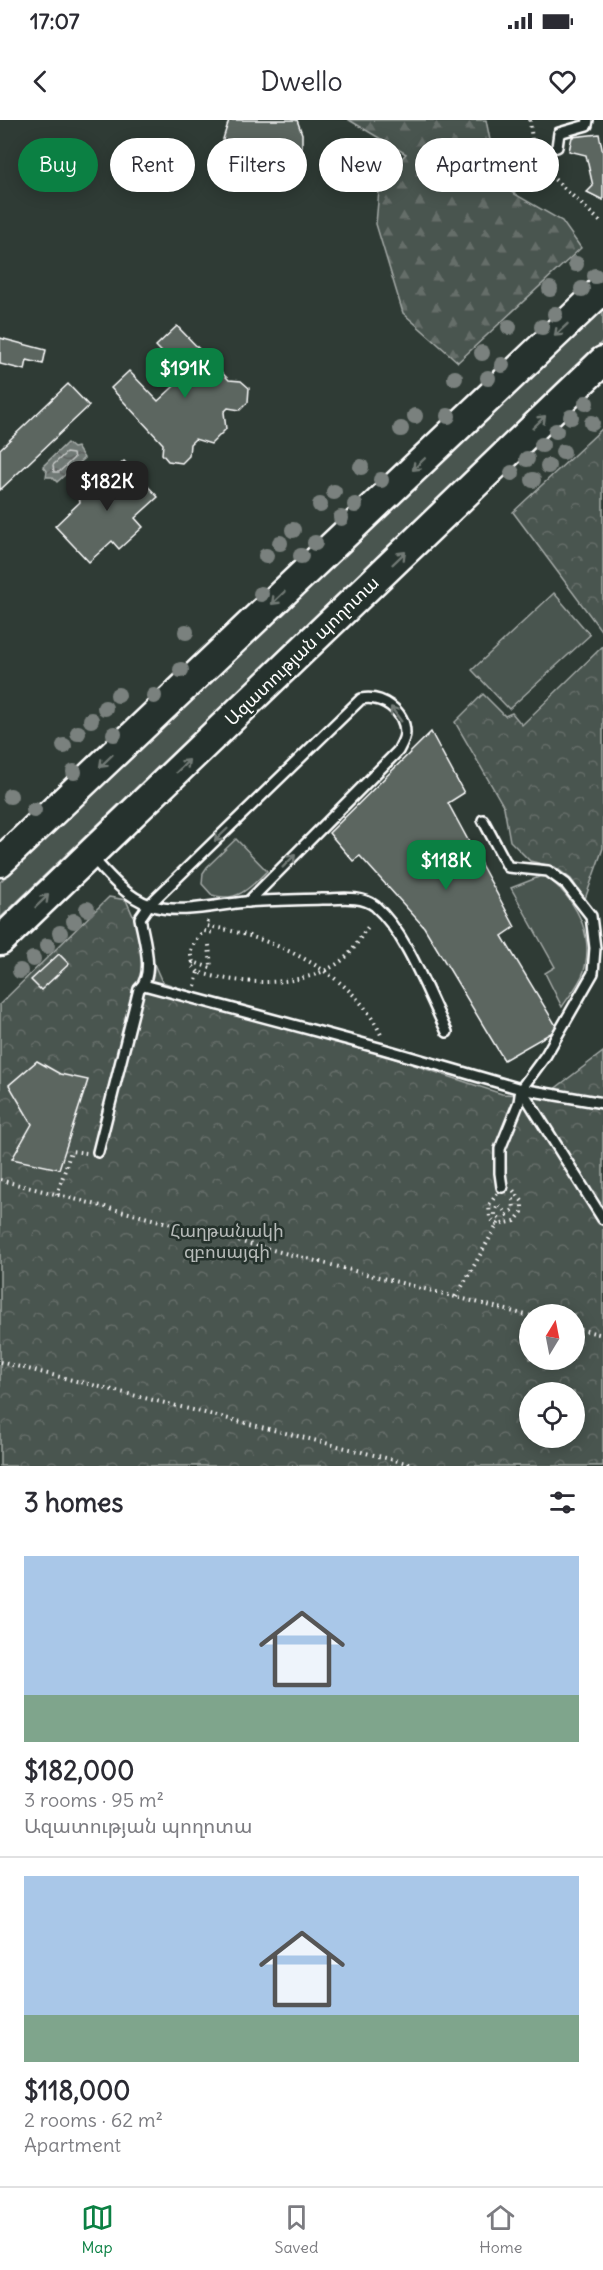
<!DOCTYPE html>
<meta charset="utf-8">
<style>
:root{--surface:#fff;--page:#f7f7f7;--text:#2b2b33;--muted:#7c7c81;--line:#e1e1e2;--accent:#0b8043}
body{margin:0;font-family:Delius,"Noto Sans Armenian",sans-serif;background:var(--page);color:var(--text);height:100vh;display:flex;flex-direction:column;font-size:22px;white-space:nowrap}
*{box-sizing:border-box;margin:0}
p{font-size:20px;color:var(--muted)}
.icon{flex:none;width:33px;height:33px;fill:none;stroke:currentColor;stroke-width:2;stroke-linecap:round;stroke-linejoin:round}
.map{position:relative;height:1346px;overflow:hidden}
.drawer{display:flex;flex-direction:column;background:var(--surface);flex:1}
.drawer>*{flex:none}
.top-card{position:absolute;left:18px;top:18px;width:567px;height:54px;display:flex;gap:12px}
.needle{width:39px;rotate:10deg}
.fabs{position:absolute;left:519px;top:1184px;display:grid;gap:12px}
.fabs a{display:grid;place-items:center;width:66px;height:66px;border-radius:50%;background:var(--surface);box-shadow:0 3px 15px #0003;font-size:30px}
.price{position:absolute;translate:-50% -51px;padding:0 14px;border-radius:12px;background:var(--accent);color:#fff;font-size:20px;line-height:39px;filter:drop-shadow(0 2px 3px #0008)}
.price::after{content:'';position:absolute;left:50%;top:36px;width:18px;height:14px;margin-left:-9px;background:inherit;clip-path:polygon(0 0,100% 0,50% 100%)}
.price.selected{background:#222;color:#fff}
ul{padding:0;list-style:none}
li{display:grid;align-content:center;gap:12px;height:318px;padding:0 24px}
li+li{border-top:2px solid var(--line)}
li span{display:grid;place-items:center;height:186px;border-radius:0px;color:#555}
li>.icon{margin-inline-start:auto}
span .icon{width:108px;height:108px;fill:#fffc;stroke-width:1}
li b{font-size:26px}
h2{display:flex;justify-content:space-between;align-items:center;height:72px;padding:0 24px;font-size:26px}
.tag{padding:0 21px;border-radius:27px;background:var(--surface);box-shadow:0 3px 15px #0003;font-size:21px;line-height:54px}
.tag.selected{background:var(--accent);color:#fff}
.status{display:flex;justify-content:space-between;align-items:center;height:42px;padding:0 30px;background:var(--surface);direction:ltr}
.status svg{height:16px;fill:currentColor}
header{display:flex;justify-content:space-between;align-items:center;height:78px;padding:0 24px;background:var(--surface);font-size:27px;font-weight:600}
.menu{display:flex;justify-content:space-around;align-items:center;height:84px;border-top:2px solid var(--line);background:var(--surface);font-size:16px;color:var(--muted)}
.menu a{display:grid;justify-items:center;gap:3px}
.menu .selected{color:var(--accent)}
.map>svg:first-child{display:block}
.green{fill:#4a544f;stroke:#a4aaa7;stroke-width:1.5}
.forest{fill:url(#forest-firs);stroke:#a4aaa7;stroke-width:1.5}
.park{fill:url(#park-crowns);stroke:#a4aaa7;stroke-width:1.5;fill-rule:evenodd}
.water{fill:url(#water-waves);stroke:#a9afac;stroke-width:1.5}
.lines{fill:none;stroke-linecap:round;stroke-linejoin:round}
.shore{stroke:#c6c9c8;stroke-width:1.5}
.building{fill:#5b6661;stroke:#fff;stroke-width:1.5}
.service-casing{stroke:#fff;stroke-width:14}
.primary-casing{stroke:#fff;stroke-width:33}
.path{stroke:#fff;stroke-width:4;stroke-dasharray:1.5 4.5;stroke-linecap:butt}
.service{stroke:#26332d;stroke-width:9}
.primary{stroke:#26332d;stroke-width:28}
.tree{fill:#7a817e}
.oneway{stroke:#727a76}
.labels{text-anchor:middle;stroke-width:5;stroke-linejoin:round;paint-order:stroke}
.street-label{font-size:18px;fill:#fff;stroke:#26332d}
.park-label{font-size:18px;fill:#b7bbb9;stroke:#26332d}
</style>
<div class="status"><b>17:07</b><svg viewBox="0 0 49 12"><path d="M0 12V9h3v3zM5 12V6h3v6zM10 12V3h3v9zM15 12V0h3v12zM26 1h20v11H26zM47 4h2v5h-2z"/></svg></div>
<header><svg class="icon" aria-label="back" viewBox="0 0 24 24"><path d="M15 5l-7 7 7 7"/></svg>Dwello<svg class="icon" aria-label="heart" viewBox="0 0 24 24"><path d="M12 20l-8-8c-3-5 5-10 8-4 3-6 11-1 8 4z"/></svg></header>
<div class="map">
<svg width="603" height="1346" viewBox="0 0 603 1346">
<defs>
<pattern id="forest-firs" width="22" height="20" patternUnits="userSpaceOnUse" patternTransform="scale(1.5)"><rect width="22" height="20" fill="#4a544f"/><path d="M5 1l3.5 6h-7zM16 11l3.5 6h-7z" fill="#656e69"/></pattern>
<pattern id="park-crowns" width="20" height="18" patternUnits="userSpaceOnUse" patternTransform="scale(1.5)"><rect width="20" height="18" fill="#4a544f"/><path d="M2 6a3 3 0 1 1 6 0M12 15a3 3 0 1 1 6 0" fill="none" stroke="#656e69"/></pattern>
<pattern id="water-waves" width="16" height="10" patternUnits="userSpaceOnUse" patternTransform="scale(1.5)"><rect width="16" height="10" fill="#707975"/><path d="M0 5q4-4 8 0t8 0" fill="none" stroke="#5e6260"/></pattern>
</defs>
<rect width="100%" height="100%" fill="#2f3b35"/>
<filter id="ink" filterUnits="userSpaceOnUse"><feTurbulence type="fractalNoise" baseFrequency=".0167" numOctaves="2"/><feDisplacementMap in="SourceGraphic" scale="12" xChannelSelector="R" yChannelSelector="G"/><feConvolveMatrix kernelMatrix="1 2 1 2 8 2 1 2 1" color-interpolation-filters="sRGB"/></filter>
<g filter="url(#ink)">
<g class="green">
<polygon points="603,186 603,221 0,798 0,762"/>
<polygon points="554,473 590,515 509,589 472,550"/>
<path d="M236 719 267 751C251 767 237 783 212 775L202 764 203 753 207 747Z"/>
<path d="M544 755C574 777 595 812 584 851 580 864 569 876 562 887L545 853 555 847 511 768Z"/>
</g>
<polygon class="forest" points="349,0 486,0 499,65 562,101 581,128 458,242 403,193 376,104 380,59 406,34"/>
<g class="park">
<polygon points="603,308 603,513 513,392"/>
<polygon points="603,526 603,728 585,779 571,759 555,747 530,741 510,721 504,687 455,602 483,574 505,596 512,593 522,605"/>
<path d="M109 777 126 780 162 862 502 974 545 976 603 932V1346H0V884ZM530 1194H574V1239H530ZM530 1272H574V1317H530Z"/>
</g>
<polygon class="water" points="67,323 73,328 77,327 84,338 57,362 52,357 46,357 47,351 43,346"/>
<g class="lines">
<polygon class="shore" points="66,333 73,334 74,338 59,352 54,352 53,345"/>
</g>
<g class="building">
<polygon points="229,0 297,0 302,14 302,27 297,39 288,49 277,56 265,59 252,58 240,52 231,43 225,32 223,19"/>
<polygon points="599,14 603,33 603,80 587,72 593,66 586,35 569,31 572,17"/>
<polygon points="177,206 229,260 241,261 249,268 248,282 240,290 228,288 224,292 226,309 211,324 195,319 190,324 189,336 182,343 168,341 162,334 163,324 111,268 129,251 158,281 185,256 156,226"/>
<polygon points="0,218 46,230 43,244 27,240 25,250 0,244"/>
<polygon points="68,264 89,286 0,370 0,329"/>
<polygon points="124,341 158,377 135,398 143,407 119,429 112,421 89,442 55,406 80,382 78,373 81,364 88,361 99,365"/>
<polygon points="431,612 464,673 448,683 515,807 502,816 558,909 504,940 424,807 360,736 353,741 329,713"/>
<polygon points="59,834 69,844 41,870 31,860"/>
<polygon points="37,941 60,954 88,960 59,1049 12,1039 32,1004 9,965"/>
</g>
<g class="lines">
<defs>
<g id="service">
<polyline points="557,27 559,13 587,5 588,0"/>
<polyline points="483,700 508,747 548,751 566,764 591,796 595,828 593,853 546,935 521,969 519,982 500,1029 500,1053 502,1067"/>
<path d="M91 736C108 755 126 777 150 785 179 795 215 785 245 782 271 780 297 780 322 779 339 779 361 775 375 786 407 814 428 874 447 912"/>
<polyline points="144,865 383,929 521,969 603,983"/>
<polyline points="521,969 603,1099"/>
<path d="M98 1032 139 869C156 855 143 816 140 798L149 785 361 579C381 575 405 590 405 613 405 619 401 625 398 631L248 782"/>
</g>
<g id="primary">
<polyline points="0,742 603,169"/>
<polyline points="0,821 603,241"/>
</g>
</defs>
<use href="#service" class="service-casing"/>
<use href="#primary" class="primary-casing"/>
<g class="path">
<polyline points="530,0 532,21 551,56 603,104"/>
<path d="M208 801 207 806C270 816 354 852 381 915"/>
<path d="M209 825 211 848 193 842C187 830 195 820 204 811L215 813"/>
<polyline points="193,842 191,844 198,852"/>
<path d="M195 866 198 852C241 866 310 869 346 837 356 828 360 816 368 807"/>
<polyline points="0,1060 530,1196"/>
<polygon points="502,1067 513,1070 522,1081 522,1092 515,1101 497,1105 490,1098 489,1085"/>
<polyline points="57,1075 71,1031 87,1033"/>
<polyline points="456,1177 500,1100 495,1095 495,1092 498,1085 502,1087 507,1095 514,1089 513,1080 511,1078"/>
<polyline points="574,1208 603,1215"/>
<polyline points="0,1242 418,1346"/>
</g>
<use href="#service" class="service"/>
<use href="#primary" class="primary"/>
</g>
<g class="tree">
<circle cx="576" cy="144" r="8"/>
<circle cx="595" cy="156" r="8"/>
<circle cx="550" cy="169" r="8"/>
<circle cx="582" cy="169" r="8"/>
<circle cx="555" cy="194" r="8"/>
<circle cx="509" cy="207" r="8"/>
<circle cx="542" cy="207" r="8"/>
<circle cx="482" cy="233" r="8"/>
<circle cx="502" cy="245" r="8"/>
<circle cx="455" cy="258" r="8"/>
<circle cx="488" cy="258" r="8"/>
<circle cx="586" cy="283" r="8"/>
<circle cx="415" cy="296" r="8"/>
<circle cx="448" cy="296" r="8"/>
<circle cx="571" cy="297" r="8"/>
<circle cx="592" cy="303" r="8"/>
<circle cx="401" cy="309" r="8"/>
<circle cx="556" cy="311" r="8"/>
<circle cx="542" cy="325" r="8"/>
<circle cx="563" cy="332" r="8"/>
<circle cx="527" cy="339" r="8"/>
<circle cx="548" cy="346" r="8"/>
<circle cx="361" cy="347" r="8"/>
<circle cx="512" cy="353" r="8"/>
<circle cx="381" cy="360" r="8"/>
<circle cx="533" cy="360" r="8"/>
<circle cx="334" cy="372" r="8"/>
<circle cx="320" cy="385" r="8"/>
<circle cx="355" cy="385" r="8"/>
<circle cx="341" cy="398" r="8"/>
<circle cx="293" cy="410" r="8"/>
<circle cx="280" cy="423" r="8"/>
<circle cx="315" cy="423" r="8"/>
<circle cx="266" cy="436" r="8"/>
<circle cx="301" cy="436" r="8"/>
<circle cx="261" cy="474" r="8"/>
<circle cx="186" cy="512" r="8"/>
<circle cx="181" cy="550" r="8"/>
<circle cx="118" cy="575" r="8"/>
<circle cx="154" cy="576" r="8"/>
<circle cx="105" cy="588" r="8"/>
<circle cx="91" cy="600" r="8"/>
<circle cx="78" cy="613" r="8"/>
<circle cx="114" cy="614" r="8"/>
<circle cx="64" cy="626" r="8"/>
<circle cx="74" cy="652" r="8"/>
<circle cx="10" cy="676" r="8"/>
<circle cx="34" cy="690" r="8"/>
<circle cx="87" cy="789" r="8"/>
<circle cx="74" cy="801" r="8"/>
<circle cx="60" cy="813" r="8"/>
<circle cx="47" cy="826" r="8"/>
<circle cx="33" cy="839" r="8"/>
<circle cx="20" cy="851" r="8"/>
</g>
<defs><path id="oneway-shaft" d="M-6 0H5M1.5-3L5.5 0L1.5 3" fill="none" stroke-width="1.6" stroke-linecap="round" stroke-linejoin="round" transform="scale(1.5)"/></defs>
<g class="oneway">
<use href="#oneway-shaft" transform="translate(561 210) rotate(137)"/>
<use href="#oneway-shaft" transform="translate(539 302) rotate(-44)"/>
<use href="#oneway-shaft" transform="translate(419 344) rotate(136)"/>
<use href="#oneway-shaft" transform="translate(399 438) rotate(-44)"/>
<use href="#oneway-shaft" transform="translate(278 478) rotate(136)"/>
<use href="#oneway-shaft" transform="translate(396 594) rotate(-126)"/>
<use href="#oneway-shaft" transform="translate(106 641) rotate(136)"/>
<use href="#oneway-shaft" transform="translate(183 646) rotate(-44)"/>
<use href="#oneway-shaft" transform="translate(221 715) rotate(136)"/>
<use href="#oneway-shaft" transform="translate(289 741) rotate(-45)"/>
<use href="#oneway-shaft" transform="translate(42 781) rotate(-44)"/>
</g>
</g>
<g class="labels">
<g class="street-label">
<text transform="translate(302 531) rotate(-44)" y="6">Ազատության պողոտա</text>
</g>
<g class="park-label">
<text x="227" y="1117">Հաղթանակի<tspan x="227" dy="21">զբոսայգի</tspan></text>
</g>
</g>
</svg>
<div class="fabs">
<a><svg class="needle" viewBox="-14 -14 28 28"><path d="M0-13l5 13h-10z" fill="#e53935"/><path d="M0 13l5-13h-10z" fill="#7c7c81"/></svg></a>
<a><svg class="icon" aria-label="locate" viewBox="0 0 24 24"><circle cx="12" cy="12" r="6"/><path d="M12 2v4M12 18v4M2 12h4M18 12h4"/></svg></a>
</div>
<b class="price" style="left:185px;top:279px">$191K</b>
<b class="price selected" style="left:107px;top:392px">$182K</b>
<b class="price" style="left:446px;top:771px">$118K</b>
<div class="top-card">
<a class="tag selected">Buy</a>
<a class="tag">Rent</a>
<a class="tag">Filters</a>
<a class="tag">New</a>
<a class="tag">Apartment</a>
</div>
</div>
<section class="drawer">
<h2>3 homes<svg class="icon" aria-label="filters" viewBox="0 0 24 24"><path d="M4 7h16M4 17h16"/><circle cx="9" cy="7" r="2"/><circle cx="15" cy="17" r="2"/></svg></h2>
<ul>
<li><span style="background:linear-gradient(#a9c7e8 75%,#7fa58c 0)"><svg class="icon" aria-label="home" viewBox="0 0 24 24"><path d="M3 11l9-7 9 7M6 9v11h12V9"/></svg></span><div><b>$182,000</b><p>3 rooms · 95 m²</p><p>Ազատության պողոտա</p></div></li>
<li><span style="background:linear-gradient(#a9c7e8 75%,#7fa58c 0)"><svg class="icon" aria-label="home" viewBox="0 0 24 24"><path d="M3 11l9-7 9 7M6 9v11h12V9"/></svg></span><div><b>$118,000</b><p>2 rooms · 62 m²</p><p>Apartment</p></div></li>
</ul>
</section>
<nav class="menu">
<a class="selected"><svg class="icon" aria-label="map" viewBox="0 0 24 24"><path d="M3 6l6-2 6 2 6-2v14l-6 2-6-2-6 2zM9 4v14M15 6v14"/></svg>Map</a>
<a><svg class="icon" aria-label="saved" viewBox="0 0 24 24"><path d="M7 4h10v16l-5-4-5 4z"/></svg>Saved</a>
<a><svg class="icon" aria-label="home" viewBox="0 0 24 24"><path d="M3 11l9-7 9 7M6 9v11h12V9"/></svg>Home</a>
</nav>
